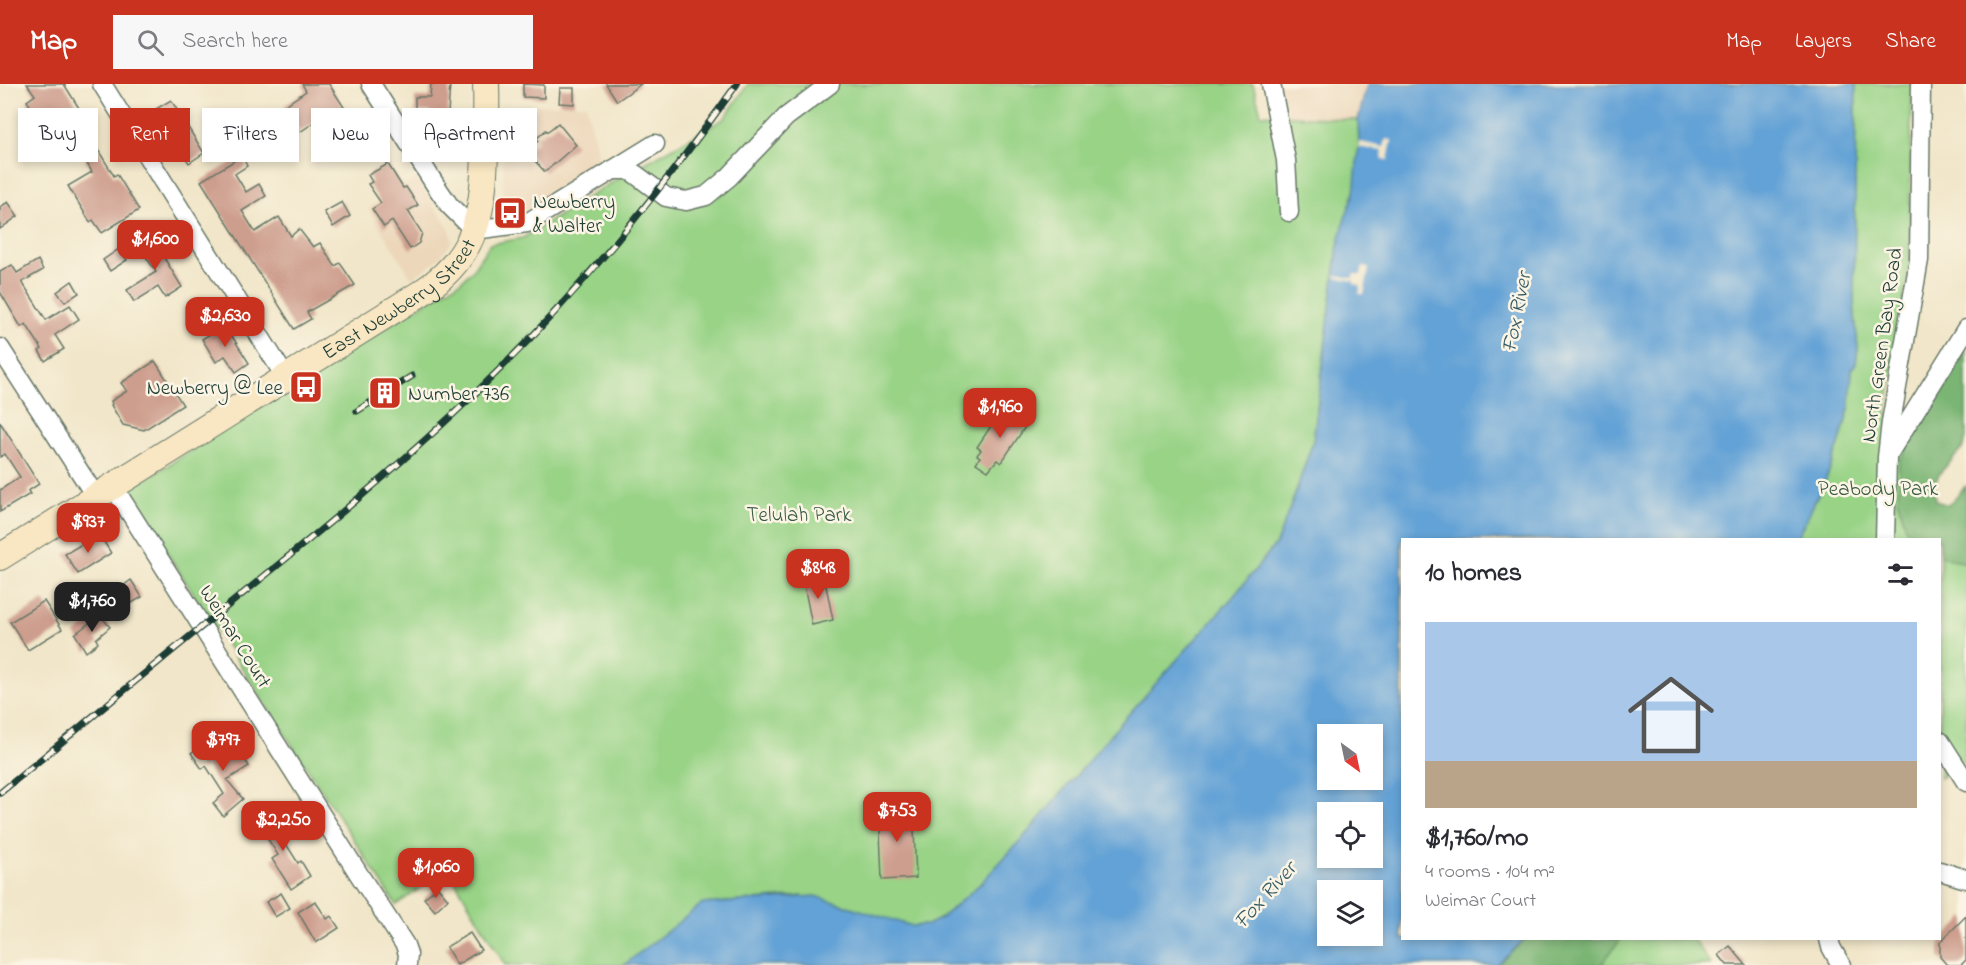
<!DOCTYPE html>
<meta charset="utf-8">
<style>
:root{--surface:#fff;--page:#f7f7f7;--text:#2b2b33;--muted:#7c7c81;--line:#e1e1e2;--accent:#c8321e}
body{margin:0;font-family:"Indie Flower",sans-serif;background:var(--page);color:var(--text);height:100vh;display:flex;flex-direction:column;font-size:22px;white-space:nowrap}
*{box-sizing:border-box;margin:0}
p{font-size:20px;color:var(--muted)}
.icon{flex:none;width:33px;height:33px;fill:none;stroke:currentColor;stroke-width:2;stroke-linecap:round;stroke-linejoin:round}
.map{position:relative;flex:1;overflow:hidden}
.drawer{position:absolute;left:1401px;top:454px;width:540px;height:402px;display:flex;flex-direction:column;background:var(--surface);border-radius:0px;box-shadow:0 3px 9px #0003}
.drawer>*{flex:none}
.top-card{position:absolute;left:18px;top:24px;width:570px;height:54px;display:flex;gap:12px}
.needle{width:39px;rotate:147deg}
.buttons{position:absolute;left:1317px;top:640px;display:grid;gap:12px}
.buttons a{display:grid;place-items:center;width:66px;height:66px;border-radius:0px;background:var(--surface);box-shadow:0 3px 9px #0003;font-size:30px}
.price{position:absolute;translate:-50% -51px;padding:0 14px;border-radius:12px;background:var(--accent);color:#fff;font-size:20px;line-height:39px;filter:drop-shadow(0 2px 3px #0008)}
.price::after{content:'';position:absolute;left:50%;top:36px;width:18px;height:14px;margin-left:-9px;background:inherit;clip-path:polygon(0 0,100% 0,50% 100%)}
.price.selected{background:#222;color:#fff}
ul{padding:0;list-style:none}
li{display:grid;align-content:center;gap:12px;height:318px;padding:0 24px}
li+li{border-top:2px solid var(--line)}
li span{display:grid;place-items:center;height:186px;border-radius:0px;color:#555}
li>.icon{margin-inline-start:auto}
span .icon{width:108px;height:108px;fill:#fffc;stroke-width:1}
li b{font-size:26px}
h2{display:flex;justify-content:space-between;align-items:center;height:72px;padding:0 24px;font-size:26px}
.chip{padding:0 21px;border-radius:0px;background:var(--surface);box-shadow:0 3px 9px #0003;font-size:21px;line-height:54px}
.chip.selected{background:var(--accent);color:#fff}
header{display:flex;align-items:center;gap:36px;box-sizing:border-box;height:84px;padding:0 30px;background:var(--accent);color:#fff}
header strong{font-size:28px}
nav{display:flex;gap:33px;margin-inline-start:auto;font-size:21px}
.search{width:420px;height:54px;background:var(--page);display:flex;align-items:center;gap:15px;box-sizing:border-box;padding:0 21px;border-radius:0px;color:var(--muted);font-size:22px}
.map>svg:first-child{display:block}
.built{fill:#ecd7ba}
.green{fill:#98d386;stroke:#5c885d;stroke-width:1.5}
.forest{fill:#7ab573;stroke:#4c7954;stroke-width:1.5}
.water{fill:#64a2d6;stroke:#427085;stroke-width:1.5;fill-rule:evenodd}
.pier{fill:#f1e6c9}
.building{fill:#cd9d8d}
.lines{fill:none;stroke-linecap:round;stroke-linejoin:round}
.street-casing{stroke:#687868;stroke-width:21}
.secondary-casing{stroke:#687868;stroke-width:28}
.street{stroke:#fff;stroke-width:18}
.secondary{stroke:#f9e7c3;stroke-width:26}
.rail-casing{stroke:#1f3d34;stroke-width:7}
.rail{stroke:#fcf5e5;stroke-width:4.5;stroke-dasharray:14;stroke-linecap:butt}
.labels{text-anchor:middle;stroke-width:5;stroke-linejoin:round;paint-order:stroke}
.poi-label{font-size:21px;fill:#1f3d34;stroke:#fcf5e5;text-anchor:start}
.street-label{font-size:21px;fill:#1f3d34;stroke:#fcf5e5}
.park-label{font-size:21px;fill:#375b44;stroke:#fcf5e5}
.water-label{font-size:22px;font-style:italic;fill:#345b65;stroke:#fcf5e5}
</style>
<header>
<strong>Map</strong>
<div class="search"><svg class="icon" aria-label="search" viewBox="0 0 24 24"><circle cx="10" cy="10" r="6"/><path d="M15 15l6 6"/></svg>Search here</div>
<nav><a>Map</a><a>Layers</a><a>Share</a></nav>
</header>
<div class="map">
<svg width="1966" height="881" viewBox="0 0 1966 881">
<rect width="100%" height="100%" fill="#fcf5e5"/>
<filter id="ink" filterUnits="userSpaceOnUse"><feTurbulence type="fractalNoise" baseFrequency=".0167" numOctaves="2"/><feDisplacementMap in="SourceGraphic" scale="12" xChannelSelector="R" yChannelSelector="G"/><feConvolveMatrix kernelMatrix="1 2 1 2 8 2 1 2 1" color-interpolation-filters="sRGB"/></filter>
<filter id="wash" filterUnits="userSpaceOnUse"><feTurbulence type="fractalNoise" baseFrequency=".008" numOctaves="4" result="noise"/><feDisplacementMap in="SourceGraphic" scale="24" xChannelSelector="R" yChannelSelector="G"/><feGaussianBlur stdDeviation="1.35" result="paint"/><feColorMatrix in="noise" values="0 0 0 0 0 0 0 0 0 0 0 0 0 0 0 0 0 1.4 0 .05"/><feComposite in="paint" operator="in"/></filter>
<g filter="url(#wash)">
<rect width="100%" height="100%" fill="#f1e6c9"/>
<g class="built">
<polygon points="1279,0 1367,0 1358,36 1288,31"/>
<polygon points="586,20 598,69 602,79 523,128 514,131 503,128 504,22"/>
<polygon points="416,94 450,146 452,156 449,162 436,177 412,194 368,125"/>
</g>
<g class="green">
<path d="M748 0H1253L1261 30 1358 36C1359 59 1360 89 1353 112 1348 129 1342 145 1338 162L1313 357 1293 416 1276 460 1233 513 1119 641 1029 747 980 800 941 834 927 841 912 842 802 812 702 820 624 881H505L448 785 396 821 127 407 439 210 459 199 471 188 490 160 523 154 622 92 724 35Z"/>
<polygon points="1856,0 1912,0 1909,181 1886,330 1920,342 1937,438 1966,427 1966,678 1965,677 1940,694 1940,456 1796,456 1826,395 1840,358 1850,321 1852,285 1856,279 1858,265 1854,221"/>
<polygon points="1525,855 1693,855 1711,881 1497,881"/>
</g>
<g class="forest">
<polygon points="1966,266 1966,354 1962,365 1939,390 1934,402 1936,417 1948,421 1966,402 1966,479 1940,472 1940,456 1912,456 1906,445 1898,415 1899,378 1947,294"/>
<polygon points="1525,855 1621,855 1601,881 1497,881"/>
</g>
<path class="water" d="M1367 0H1856L1854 221 1858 265 1856 279 1852 285 1850 321 1840 358 1826 395 1796 456H1402V855H1525L1497 881H624L702 820 815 812 912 842 927 841 941 834 980 800 1029 747 1119 641 1233 513 1276 460 1293 416 1313 357 1338 162 1345 134 1354 110 1359 58 1358 36ZM1328 651H1372V696H1328ZM1328 729H1372V774H1328ZM1328 807H1372V852H1328Z"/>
<g class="pier">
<polygon points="1386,55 1392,56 1388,76 1382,75 1383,67 1358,63 1359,58 1384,63"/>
<polygon points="1363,183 1369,184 1364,210 1359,210 1361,201 1354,200 1354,197 1335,193 1335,191 1353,194 1354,190 1361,191"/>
</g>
<g id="blocks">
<g class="building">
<polygon points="27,0 64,0 97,53 92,56 114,92 117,90 139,126 102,149 93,136 90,138 68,102 92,88 85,76 87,75 71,50 63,55 46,28 38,34 27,17 35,11"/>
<polygon points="302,0 329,0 360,48 362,49 366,47 373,58 370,61 371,62 355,72 350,64 345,67 344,65 336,70 328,57 333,53 321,34 300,48 284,22 306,7"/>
<polygon points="431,0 450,0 448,29 451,29 450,41 429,40 430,28 415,28 415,13 430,13"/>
<polygon points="523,0 544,1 544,14 523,13"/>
<polygon points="606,0 641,0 617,17"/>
<polygon points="560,4 574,4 574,20 559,19"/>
<polygon points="171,16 204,69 189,79 156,25"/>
<polygon points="558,39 576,61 545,88 526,67 538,57 536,55 546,46 547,48"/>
<polygon points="242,72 247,82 235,90 246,108 259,100 266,112 242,127 255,148 279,133 291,152 299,145 313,163 320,159 335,182 340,179 355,201 307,228 311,235 294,245 201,97"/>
<polygon points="388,80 403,104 406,103 418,121 408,127 422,149 419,159 410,165 392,137 384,143 372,125 381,119 368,100 372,98 368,91"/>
<polygon points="8,118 18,132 0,145 0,123"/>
<polygon points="342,118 350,132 333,143 324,128"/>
<polygon points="149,145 165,170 163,172 182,203 165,214 158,203 134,218 127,206 156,188 139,162 143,159 139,152"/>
<polygon points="119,165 127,176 110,187 103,176"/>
<polygon points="38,176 43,186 22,198 46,236 70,221 79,235 55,251 64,265 45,277 39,267 42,265 26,240 21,243 0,208 0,188 12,181 17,189"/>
<polygon points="72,197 79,209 65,218 57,208"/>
<polygon points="225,241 249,279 236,288 225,272 216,278 202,255"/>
<polygon points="155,277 183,321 144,346 123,341 111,321 112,320 111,317 127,307 121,299"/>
<polygon points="1003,324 1027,340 1001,379 997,376 988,387 976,379 980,373 977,371 981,366 977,363"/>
<polygon points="0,338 39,400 28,407 30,410 0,428 0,406 20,393 5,370 0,373"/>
<polygon points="99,450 111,469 78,490 65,470"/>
<polygon points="824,492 833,536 812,541 803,496"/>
<polygon points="131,496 142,513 117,528 109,515 120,507 119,505"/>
<polygon points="44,517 62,545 28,566 10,538"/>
<polygon points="100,531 110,543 96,555 98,559 86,568 75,550"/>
<polygon points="223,657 230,668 237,663 249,682 227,696 243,715 223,732 213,719 224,710 206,682 202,685 191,669 201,662 206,669"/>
<polygon points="913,722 916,794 882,796 879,723"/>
<polygon points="273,728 289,752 283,755 298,779 301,777 310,792 291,805 272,775 278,771 257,738"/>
<polygon points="438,803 448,815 435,827 424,814"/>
<polygon points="281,809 290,824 275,833 266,818"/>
<polygon points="315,817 327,835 331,832 339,844 316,859 298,828"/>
<polygon points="1966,832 1966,876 1961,881 1947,881 1940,873 1940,858"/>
<polygon points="470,849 481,866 457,881 446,863"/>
<polygon points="1730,862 1746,881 1727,881 1719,871"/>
</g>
</g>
</g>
<g filter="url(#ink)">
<use href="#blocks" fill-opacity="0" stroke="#687868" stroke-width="1.5"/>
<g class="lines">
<defs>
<g id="street">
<polyline points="102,0 286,294"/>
<polyline points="371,0 436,102 449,121 474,146 527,139 655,60"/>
<polyline points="1271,0 1286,76 1289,128"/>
<polyline points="612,86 628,86 635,90 666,113 686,117 706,112 729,93 786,33 830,0"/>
<polyline points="0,264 96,413"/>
<polyline points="1889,369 1966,245"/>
<polyline points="113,402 360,792 405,861 408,870 407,881"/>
<polyline points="1885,456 1887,373 1891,338 1919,176 1921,0"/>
<polyline points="1940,657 1966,698"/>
<polyline points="1940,787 1966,795"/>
<polyline points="1829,855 1831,863 1841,881"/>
</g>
<g id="secondary">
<path id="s1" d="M0 473 421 209C476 173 483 131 485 69 486 46 487 23 486 0"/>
</g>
</defs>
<use href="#street" class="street-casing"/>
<use href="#secondary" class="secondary-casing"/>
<use href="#street" class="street"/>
<use href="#secondary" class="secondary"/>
<defs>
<g id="rail">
<polyline points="357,327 412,292"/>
<path d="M0 709C72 650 143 590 215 532 313 453 411 374 500 285 588 198 665 101 737 0"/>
</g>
</defs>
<use href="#rail" class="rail-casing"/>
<use href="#rail" class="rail"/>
</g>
</g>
<defs>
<symbol id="bus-square" viewBox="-11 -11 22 22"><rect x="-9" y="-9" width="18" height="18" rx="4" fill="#c8321e" stroke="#fcf5e5"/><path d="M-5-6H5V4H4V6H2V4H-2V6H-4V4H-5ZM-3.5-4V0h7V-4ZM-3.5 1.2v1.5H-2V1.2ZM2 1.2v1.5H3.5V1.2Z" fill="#fff"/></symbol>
<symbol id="building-square" viewBox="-11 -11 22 22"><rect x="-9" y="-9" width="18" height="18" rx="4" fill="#c8321e" stroke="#fcf5e5"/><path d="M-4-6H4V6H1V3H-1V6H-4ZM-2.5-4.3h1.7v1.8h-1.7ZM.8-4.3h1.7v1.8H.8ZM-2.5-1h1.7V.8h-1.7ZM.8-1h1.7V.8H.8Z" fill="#fff"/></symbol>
</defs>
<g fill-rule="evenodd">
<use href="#bus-square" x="491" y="110" width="38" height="38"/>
<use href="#bus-square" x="287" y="284" width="38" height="38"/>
<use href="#building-square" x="366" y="290" width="38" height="38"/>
</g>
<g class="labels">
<g class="poi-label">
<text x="533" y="124">Newberry<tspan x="533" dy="24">&amp; Walter</tspan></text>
<text x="283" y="310" text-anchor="end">Newberry @ Lee</text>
<text x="408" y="316">Number 736</text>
</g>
<g class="street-label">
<text dy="7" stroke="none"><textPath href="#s1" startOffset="476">East Newberry Street</textPath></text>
<text transform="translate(1881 261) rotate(-82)" y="7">North Green Bay Road</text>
<text transform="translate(236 552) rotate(58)" y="7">Weimar Court</text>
</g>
<g class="park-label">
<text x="1878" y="411">Peabody Park</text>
<text x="799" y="437">Telulah Park</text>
</g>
<g class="water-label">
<text transform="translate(1515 228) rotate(-79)" y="8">Fox River</text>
<text transform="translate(1264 810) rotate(-48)" y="8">Fox River</text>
</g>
</g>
</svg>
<div class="buttons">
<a><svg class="needle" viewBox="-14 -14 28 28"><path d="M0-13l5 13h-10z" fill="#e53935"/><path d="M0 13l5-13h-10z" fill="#7c7c81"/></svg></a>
<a><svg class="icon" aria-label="locate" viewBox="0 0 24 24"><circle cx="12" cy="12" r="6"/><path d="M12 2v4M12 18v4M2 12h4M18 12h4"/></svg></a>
<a><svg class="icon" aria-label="layers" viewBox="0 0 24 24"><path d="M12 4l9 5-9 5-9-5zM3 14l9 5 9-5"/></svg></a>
</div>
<b class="price" style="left:155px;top:187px">$1,600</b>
<b class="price" style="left:225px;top:264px">$2,630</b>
<b class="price" style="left:1000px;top:355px">$1,960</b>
<b class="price" style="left:88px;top:470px">$937</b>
<b class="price" style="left:818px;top:516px">$848</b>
<b class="price selected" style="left:92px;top:549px">$1,760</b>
<b class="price" style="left:223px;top:688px">$797</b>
<b class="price" style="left:897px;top:759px">$753</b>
<b class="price" style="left:283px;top:768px">$2,250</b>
<b class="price" style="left:436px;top:815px">$1,060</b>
<div class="top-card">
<a class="chip">Buy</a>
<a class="chip selected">Rent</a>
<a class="chip">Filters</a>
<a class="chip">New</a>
<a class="chip">Apartment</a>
</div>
<section class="drawer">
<h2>10 homes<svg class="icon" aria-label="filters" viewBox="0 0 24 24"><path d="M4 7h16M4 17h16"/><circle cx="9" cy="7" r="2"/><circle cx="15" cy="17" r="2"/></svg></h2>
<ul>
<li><span style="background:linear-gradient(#a9c7e8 75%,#b9a48a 0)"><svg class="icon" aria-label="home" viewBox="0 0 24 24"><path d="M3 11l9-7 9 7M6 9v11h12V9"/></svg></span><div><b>$1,760/mo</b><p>4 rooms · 104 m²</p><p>Weimar Court</p></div></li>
</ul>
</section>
</div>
